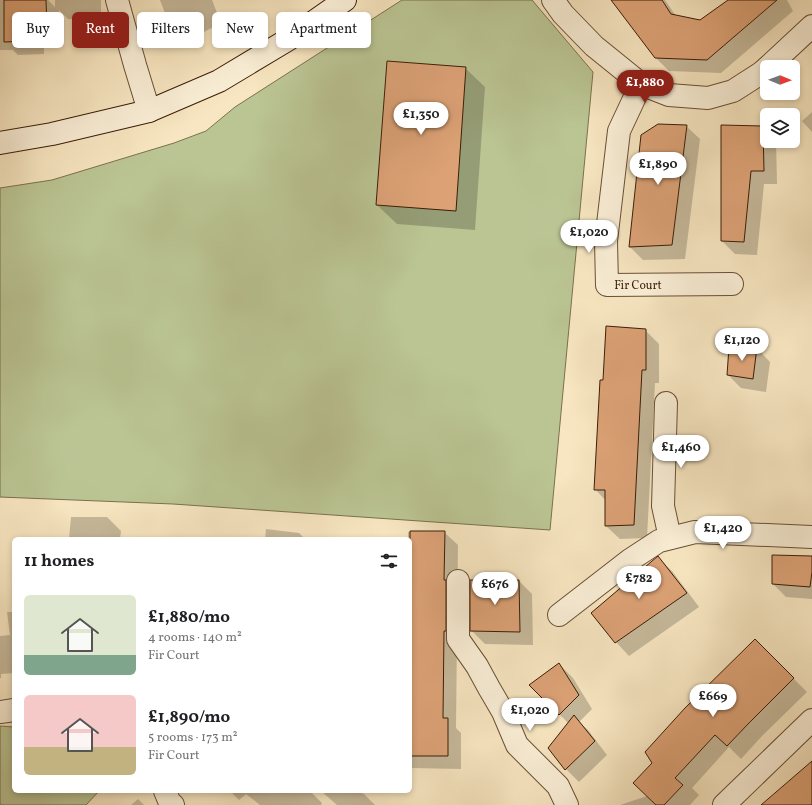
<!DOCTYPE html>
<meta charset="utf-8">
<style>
:root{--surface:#fff;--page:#f2f2f2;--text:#202124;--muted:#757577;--accent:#8f2418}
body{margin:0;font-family:Vollkorn,serif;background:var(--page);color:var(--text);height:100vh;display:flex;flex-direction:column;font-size:15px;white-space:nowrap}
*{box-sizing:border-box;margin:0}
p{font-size:13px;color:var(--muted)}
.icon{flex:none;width:22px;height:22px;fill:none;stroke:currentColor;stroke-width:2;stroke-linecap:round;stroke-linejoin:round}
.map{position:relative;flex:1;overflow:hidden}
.drawer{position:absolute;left:12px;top:537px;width:400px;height:256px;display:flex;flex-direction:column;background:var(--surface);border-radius:6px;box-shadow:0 2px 6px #0003}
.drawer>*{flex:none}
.top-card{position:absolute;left:12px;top:12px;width:400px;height:36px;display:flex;gap:8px}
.needle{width:26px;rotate:91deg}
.tools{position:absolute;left:760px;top:60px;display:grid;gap:8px}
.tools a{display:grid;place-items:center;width:40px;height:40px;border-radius:6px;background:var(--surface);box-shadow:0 2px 6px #0003;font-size:20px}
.price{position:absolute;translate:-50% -34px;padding:0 9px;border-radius:14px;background:#fff;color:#222;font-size:13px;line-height:26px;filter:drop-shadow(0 1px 2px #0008)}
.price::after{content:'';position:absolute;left:50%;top:24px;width:12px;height:9px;margin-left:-6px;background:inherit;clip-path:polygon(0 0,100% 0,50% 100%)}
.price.on{background:var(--accent);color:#fff}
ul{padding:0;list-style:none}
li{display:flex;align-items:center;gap:12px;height:100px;padding:0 12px}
li span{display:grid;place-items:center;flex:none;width:112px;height:80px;border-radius:6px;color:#555}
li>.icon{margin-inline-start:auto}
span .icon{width:48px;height:48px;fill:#fffc;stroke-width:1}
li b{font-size:17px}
h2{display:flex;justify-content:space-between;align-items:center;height:48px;padding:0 12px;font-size:17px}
.chip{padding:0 14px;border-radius:6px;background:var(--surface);box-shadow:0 2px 6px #0003;font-size:14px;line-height:36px}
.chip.on{background:var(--accent);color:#fff}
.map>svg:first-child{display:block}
.green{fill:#bbc594;stroke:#7b714d}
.shadow{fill:#0003}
.building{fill:#dca276;stroke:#3b1d06}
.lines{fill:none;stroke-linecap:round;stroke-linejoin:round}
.street-casing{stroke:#6a4f35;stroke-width:24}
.secondary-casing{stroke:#3b1d06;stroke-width:24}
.street{stroke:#faefd7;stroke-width:22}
.secondary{stroke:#faefd7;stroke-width:22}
.labels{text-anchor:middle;stroke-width:3.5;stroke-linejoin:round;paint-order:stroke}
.street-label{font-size:12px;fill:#3b1d06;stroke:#faefd7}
</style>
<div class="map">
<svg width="812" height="805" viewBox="0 0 812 805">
<rect width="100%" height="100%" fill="#f7e6c1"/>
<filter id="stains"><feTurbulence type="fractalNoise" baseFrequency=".005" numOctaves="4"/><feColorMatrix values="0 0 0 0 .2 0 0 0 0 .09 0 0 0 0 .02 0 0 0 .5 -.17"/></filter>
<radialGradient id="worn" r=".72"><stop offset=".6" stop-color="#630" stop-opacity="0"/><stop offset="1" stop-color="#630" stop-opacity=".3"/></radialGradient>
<g class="green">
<polygon points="402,0 532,0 593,72 550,530 173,504 0,497 0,188 52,180 174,143 206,131 235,107"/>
<polygon points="0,726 14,727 14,791 99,791 86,805 2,805 0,804"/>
</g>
<g class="shadow">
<polygon points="0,0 48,0 55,7 55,0 101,0 101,20 68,19 59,10 60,42 44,43 44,54 18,55 13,50 0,50"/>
<polygon points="160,0 212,0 221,23 187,41 168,21"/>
<polygon points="612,0 665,0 676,16 700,21 730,0 787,0 793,11 721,73 669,71 656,58"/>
<polygon points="465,68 485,87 475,230 397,224 377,205"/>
<polygon points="812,112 812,132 802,121"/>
<polygon points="686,126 700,139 685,259 643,260 630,247"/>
<polygon points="722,126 763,127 767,131 767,141 776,141 777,184 764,184 757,255 735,254 722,241"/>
<polygon points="645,330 659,344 659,383 655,383 647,538 620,539 606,526 606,501 595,489"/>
<polygon points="730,348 757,348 770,362 766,392 741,388 728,375"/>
<polygon points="71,517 107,517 121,531 120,539 69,539"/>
<polygon points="266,529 299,533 305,539 265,539"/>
<polygon points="408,532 444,532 458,545 456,728 461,733 461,769 410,768 410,539 408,539"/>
<polygon points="812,557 812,599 786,597 773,584"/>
<polygon points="658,558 672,571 699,607 629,656 616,642"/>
<polygon points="519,581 532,594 533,645 485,644 472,631"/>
<polygon points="7,612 14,612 14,673 1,674 1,678 0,678 0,636 10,635"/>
<polygon points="755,640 807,692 762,736 741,759 729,747 692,788 699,795 690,805 620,805 647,796 653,763"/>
<polygon points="559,664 573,678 592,709 579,722 588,730 607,755 579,782 566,769 569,724 531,685"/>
<polygon points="230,791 310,791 322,803 321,805 260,805 246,794 239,800"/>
<polygon points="321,791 357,791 364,794 375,805 337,805"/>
<polygon points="138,799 144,805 131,805"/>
</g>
<g class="building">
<polygon points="4,0 46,0 47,29 30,30 31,41 4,42"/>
<polygon points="611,0 662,0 671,14 700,20 728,0 777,0 707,60 655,58"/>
<polygon points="387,61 466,67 456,211 376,205"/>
<polygon points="658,124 687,125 672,245 629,247 641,135"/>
<polygon points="721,125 763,126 764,171 751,171 744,242 721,241"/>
<polygon points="606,326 646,329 646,370 642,370 634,525 605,526 605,490 594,490 600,380 603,380"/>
<polygon points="729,347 757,347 753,379 727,375"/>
<polygon points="410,531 445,531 444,580 446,580 446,631 444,631 443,718 448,718 448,756 410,756"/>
<polygon points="772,555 812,556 812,572 810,587 772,584"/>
<polygon points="658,556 687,593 615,643 591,613"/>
<polygon points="470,580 519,580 520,632 470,631"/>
<polygon points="755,639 794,678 749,723 727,746 715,735 675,778 683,785 664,805 656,805 633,783 652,763 645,752 685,708"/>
<polygon points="559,663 579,695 559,715 529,685"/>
<polygon points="574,715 595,741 565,770 548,748"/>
<polygon points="812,761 812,805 761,805"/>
</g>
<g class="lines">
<defs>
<g id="street">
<polyline points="117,0 135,65 149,111"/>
<polyline points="553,0 563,14 594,46 641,84 669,95 708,98 733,91 761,73 767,68"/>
<polyline points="768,67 812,26"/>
<polyline points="641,84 619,131 606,241 607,285 732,284"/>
<polyline points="666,403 663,506 670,538"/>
<polyline points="458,581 458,639 477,666 489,688 503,712 517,745 558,786 567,805"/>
<polyline points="559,615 630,560 659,541 695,532 812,537"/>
<polyline points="0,712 14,710"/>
<polyline points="165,791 170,803 173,805"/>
<polyline points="724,805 812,720"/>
</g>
<polyline id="secondary" points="0,143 52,134 149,111 219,81 289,39 345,0"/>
</defs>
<use href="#street" class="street-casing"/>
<use href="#secondary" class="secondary-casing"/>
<use href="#street" class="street"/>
<use href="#secondary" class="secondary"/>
</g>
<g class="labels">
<g class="street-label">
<text x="638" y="289">Fir Court</text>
</g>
</g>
<rect width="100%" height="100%" filter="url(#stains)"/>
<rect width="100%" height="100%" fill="url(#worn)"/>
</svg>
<div class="tools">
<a><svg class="needle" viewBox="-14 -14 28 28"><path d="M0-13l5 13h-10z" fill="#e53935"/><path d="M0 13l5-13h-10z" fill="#757577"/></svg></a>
<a><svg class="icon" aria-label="layers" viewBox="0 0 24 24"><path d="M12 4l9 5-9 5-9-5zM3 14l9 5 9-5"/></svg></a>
</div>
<b class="price on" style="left:645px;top:104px">£1,880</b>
<b class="price" style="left:421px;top:136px">£1,350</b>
<b class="price" style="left:658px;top:186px">£1,890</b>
<b class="price" style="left:589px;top:254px">£1,020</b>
<b class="price" style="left:742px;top:362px">£1,120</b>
<b class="price" style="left:681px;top:469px">£1,460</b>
<b class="price" style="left:723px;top:550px">£1,420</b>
<b class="price" style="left:639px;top:600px">£782</b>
<b class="price" style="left:495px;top:606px">£676</b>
<b class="price" style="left:713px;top:718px">£669</b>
<b class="price" style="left:530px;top:732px">£1,020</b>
<div class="top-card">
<a class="chip">Buy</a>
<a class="chip on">Rent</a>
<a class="chip">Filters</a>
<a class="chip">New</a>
<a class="chip">Apartment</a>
</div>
<section class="drawer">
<h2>11 homes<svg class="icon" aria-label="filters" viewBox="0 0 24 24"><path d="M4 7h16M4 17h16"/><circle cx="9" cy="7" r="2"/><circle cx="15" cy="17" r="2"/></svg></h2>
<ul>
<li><span style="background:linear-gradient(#dfe7d0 75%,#7fa58c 0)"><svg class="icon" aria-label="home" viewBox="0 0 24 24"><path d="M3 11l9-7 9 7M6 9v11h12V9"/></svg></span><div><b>£1,880/mo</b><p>4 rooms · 140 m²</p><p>Fir Court</p></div></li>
<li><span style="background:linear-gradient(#f6c9c9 65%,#c2b280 0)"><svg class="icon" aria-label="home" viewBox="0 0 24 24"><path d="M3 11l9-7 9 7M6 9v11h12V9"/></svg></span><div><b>£1,890/mo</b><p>5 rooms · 173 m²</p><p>Fir Court</p></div></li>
</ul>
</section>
</div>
